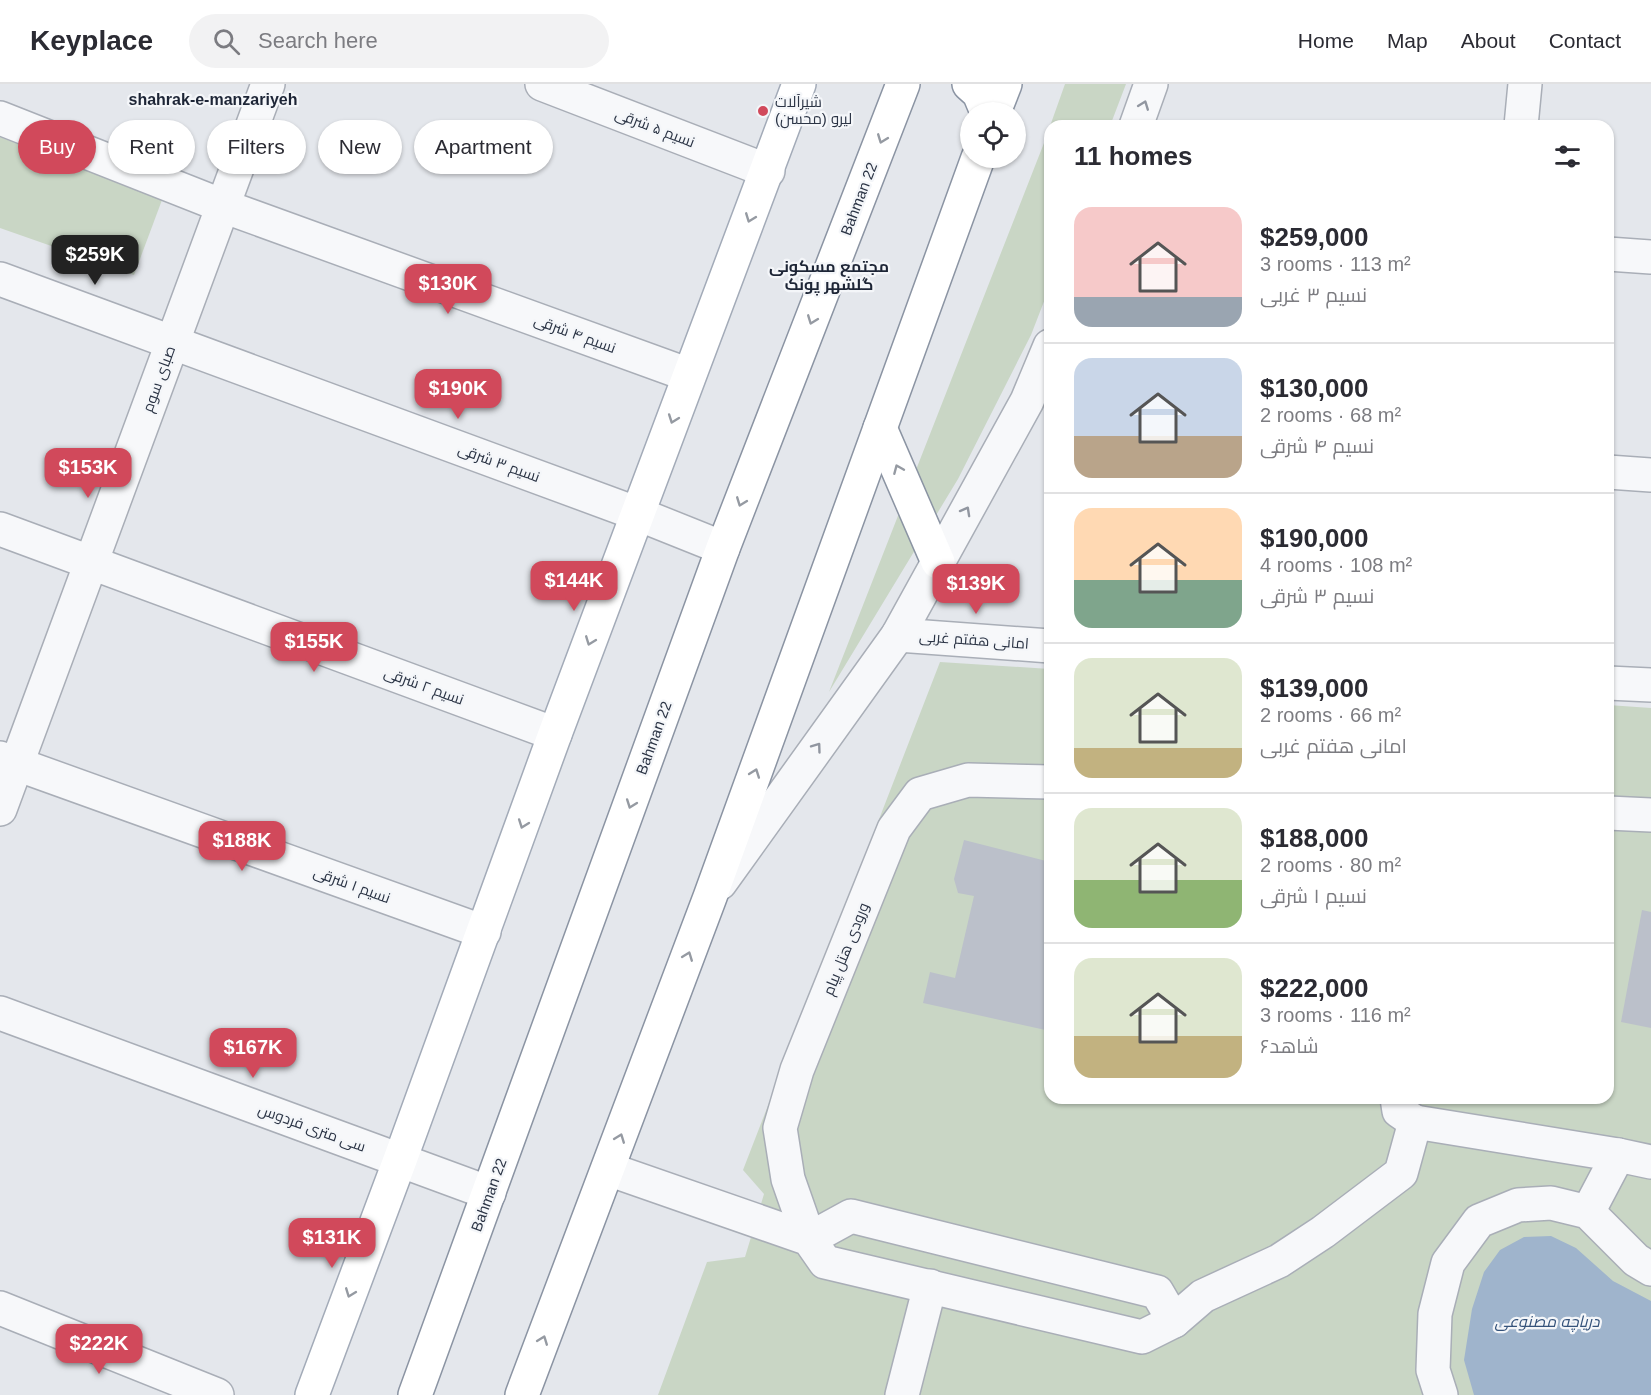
<!DOCTYPE html>
<meta charset="utf-8">
<style>
:root{--surface:#fff;--page:#f2f2f3;--text:#2b2b33;--muted:#7c7c81;--line:#e1e1e2;--accent:#d1495b}
body{margin:0;font-family:Helvetica,Cairo,sans-serif;background:var(--page);color:var(--text);height:100vh;display:flex;flex-direction:column;font-size:22px;white-space:nowrap}
*{box-sizing:border-box;margin:0}
p{font-size:20px;color:var(--muted)}
.icon{flex:none;width:33px;height:33px;fill:none;stroke:currentColor;stroke-width:2;stroke-linecap:round;stroke-linejoin:round}
.map{position:relative;flex:1;overflow:hidden}
.details{position:absolute;left:1044px;top:36px;width:570px;height:984px;display:flex;flex-direction:column;background:var(--surface);border-radius:18px;box-shadow:0 2px 4px #0004}
.details>*{flex:none}
.banner{position:absolute;left:18px;top:36px;width:570px;height:54px;display:flex;gap:12px}
.buttons{position:absolute;left:960px;top:18px;display:grid;gap:12px}
.buttons a{display:grid;place-items:center;width:66px;height:66px;border-radius:50%;background:var(--surface);box-shadow:0 2px 4px #0004;font-size:30px}
.price{position:absolute;translate:-50% -51px;padding:0 14px;border-radius:12px;background:var(--accent);color:#fff;font-size:20px;line-height:39px;filter:drop-shadow(0 2px 3px #0008)}
.price::after{content:'';position:absolute;left:50%;top:36px;width:18px;height:14px;margin-left:-9px;background:inherit;clip-path:polygon(0 0,100% 0,50% 100%)}
.price.active{background:#222;color:#fff}
ul{padding:0;list-style:none}
li{display:flex;align-items:center;gap:18px;height:150px;padding:0 30px}
li+li{border-top:2px solid var(--line)}
li span{display:grid;place-items:center;flex:none;width:168px;height:120px;border-radius:18px;color:#555}
li>.icon{margin-inline-start:auto}
span .icon{width:72px;height:72px;fill:#fffc;stroke-width:1}
li b{font-size:26px}
h2{display:flex;justify-content:space-between;align-items:center;height:72px;padding:0 30px;font-size:26px}
.chip{padding:0 21px;border-radius:27px;background:var(--surface);box-shadow:0 2px 4px #0004;font-size:21px;line-height:54px}
.chip.active{background:var(--accent);color:#fff}
header{display:flex;align-items:center;gap:36px;box-sizing:border-box;height:84px;padding:0 30px;background:var(--surface);border-bottom:2px solid var(--line)}
header strong{font-size:28px}
nav{display:flex;gap:33px;margin-inline-start:auto;font-size:21px}
.search{width:420px;height:54px;background:var(--page);display:flex;align-items:center;gap:15px;box-sizing:border-box;padding:0 21px;border-radius:33px;color:var(--muted);font-size:22px}
.map>svg:first-child{display:block}
.green{fill:#c9d6c5}
.water{fill:#9fb4cc}
.building{fill:#bbc0ca}
.lines{fill:none;stroke-linecap:round;stroke-linejoin:round}
.minor-casing{stroke:#a9aeb7;stroke-width:36}
.major-casing{stroke:#a3abb8;stroke-width:36}
.highway-casing{stroke:#8b94a3;stroke-width:36}
.minor{stroke:#f7f8fa;stroke-width:33}
.major{stroke:#fff;stroke-width:33}
.highway{stroke:#fff;stroke-width:33}
.oneway{stroke:#9196a0}
.oneway2{stroke:#959aa2}
.poi-dot{fill:#d1495b;stroke:#f4f6f9;stroke-width:2}
.labels{text-anchor:middle;stroke-width:4.5;stroke-linejoin:round;paint-order:stroke}
.poi-label{font-size:15px;fill:#2b3445;stroke:#f4f6f9;text-anchor:start}
.street-label{font-size:15px;fill:#2b3445;stroke:#f4f6f9}
.neighbourhood-label{font-size:16px;font-weight:bold;fill:#1d2536;stroke:#f4f6f9}
.water-label{font-size:16px;font-style:italic;fill:#34527a;stroke:#f4f6f9}
</style>
<header>
<strong>Keyplace</strong>
<div class="search"><svg class="icon" aria-label="search" viewBox="0 0 24 24"><circle cx="10" cy="10" r="6"/><path d="M15 15l6 6"/></svg>Search here</div>
<nav><a>Home</a><a>Map</a><a>About</a><a>Contact</a></nav>
</header>
<div class="map">
<svg width="1651" height="1311" viewBox="0 0 1651 1311">
<rect width="100%" height="100%" fill="#e4e7ec"/>
<g class="green">
<polygon points="1065,0 1126,0 1110,42 1050,42 1050,202 1031,251 958,395 829,608 1044,59"/>
<polygon points="0,53 162,116 134,191 0,144"/>
<polygon points="940,578 1050,585 1050,1014 1608,1014 1608,621 1651,624 1651,1311 658,1311 707,1178 745,1173 764,1110 743,1086"/>
</g>
<polygon class="water" points="1551,1152 1576,1164 1613,1197 1651,1217 1651,1311 1474,1311 1464,1276 1472,1225 1484,1188 1500,1166 1524,1153"/>
<g class="building">
<polygon points="964,756 1050,778 1050,947 923,919 930,888 955,894 974,812 958,809 954,795"/>
<polygon points="1642,826 1651,828 1651,944 1621,938"/>
</g>
<g class="lines">
<defs>
<g id="minor">
<polyline points="542,0 768,87"/>
<polyline points="0,34 223,122 689,291"/>
<polyline points="1136,42 1151,0"/>
<polyline points="1521,42 1525,0"/>
<polyline points="1608,170 1651,173"/>
<polyline points="0,195 638,430 723,464"/>
<polyline points="1608,388 1651,391"/>
<polyline points="0,445 555,650"/>
<polyline points="898,551 1050,562"/>
<polyline points="1608,599 1651,601"/>
<polyline points="0,674 484,848"/>
<polyline points="0,725 268,0"/>
<polyline points="1608,729 1651,731"/>
<polyline points="720,799 898,551 1027,317 1050,262"/>
<polyline points="0,929 489,1109"/>
<polyline points="1397,1014 1399,1027 1415,1038"/>
<polyline points="608,1085 809,1155 825,1178 1142,1253 1174,1237 1203,1212 1279,1177 1323,1148 1401,1089 1415,1038 1618,1071 1651,1078"/>
<polyline points="1588,1128 1618,1071"/>
<polyline points="809,1155 788,1095 780,1044 797,986 894,745 920,710 968,696 1050,698"/>
<polyline points="809,1155 851,1132 1157,1208 1174,1237"/>
<polyline points="0,1224 217,1311"/>
<polyline points="902,1311 930,1202"/>
<polyline points="1441,1311 1433,1286 1435,1230 1448,1179 1479,1137 1518,1121 1551,1119 1588,1128 1636,1176 1651,1185"/>
</g>
<polyline id="major" points="312,1311 400,1076 555,650 799,0"/>
<g id="highway">
<polyline points="969,0 979,9 987,28"/>
<polyline points="994,28 1005,0"/>
<polyline points="880,344 938,478"/>
<polyline points="415,1311 723,464 903,0"/>
<polyline points="522,1311 710,813 978,74"/>
</g>
</defs>
<use href="#minor" class="minor-casing"/>
<use href="#major" class="major-casing"/>
<use href="#highway" class="highway-casing"/>
<use href="#minor" class="minor"/>
<use href="#major" class="major"/>
<use href="#highway" class="highway"/>
</g>
<defs><path id="oneway-chevron" d="M-2-3.5L2.5 0L-2 3.5" fill="none" stroke-width="1.6" stroke-linecap="round" stroke-linejoin="round" transform="scale(1.5)"/></defs>
<g class="oneway">
<use href="#oneway-chevron" transform="translate(1144 21) rotate(-69)"/>
<use href="#oneway-chevron" transform="translate(966 427) rotate(-61)"/>
<use href="#oneway-chevron" transform="translate(817 663) rotate(-54)"/>
</g>
<g class="oneway2">
<use href="#oneway-chevron" transform="translate(882 55) rotate(111)"/>
<use href="#oneway-chevron" transform="translate(750 134) rotate(111)"/>
<use href="#oneway-chevron" transform="translate(812 236) rotate(111)"/>
<use href="#oneway-chevron" transform="translate(673 335) rotate(110)"/>
<use href="#oneway-chevron" transform="translate(898 385) rotate(-113)"/>
<use href="#oneway-chevron" transform="translate(741 418) rotate(111)"/>
<use href="#oneway-chevron" transform="translate(590 557) rotate(111)"/>
<use href="#oneway-chevron" transform="translate(755 689) rotate(-70)"/>
<use href="#oneway-chevron" transform="translate(631 720) rotate(110)"/>
<use href="#oneway-chevron" transform="translate(523 740) rotate(110)"/>
<use href="#oneway-chevron" transform="translate(688 872) rotate(-69)"/>
<use href="#oneway-chevron" transform="translate(620 1054) rotate(-69)"/>
<use href="#oneway-chevron" transform="translate(350 1209) rotate(111)"/>
<use href="#oneway-chevron" transform="translate(543 1256) rotate(-69)"/>
</g>
<circle class="poi-dot" cx="763" cy="27" r="6"/>
<g class="labels">
<g class="poi-label">
<text x="775" y="23">شیرآلات<tspan x="775" dy="17">لیرو (محسن)</tspan></text>
</g>
<g class="street-label">
<text transform="translate(655 44) rotate(21)" y="5">نسیم ۵ شرقی</text>
<text transform="translate(859 115) rotate(-69)" y="5">Bahman 22</text>
<text transform="translate(575 250) rotate(20)" y="5">نسیم ۴ شرقی</text>
<text transform="translate(159 295) rotate(-70)" y="5">صبای سوم</text>
<text transform="translate(499 379) rotate(20)" y="5">نسیم ۳ شرقی</text>
<text transform="translate(974 556) rotate(4)" y="5">امانی هفتم غربی</text>
<text transform="translate(424 602) rotate(20)" y="5">نسیم ۲ شرقی</text>
<text transform="translate(654 654) rotate(-70)" y="5">Bahman 22</text>
<text transform="translate(352 801) rotate(20)" y="5">نسیم ۱ شرقی</text>
<text transform="translate(846 865) rotate(-68)" y="5">ورودی هتل پیام</text>
<text transform="translate(312 1044) rotate(20)" y="5">سی متری فردوس</text>
<text transform="translate(489 1111) rotate(-70)" y="5">Bahman 22</text>
</g>
<g class="neighbourhood-label">
<text x="213" y="21">shahrak-e-manzariyeh</text>
<text x="829" y="188">مجتمع مسکونی<tspan x="829" dy="18">گلشهر پونک</tspan></text>
</g>
<g class="water-label">
<text x="1547" y="1243">دریاچه مصنوعی</text>
</g>
</g>
</svg>
<div class="buttons">
<a><svg class="icon" aria-label="locate" viewBox="0 0 24 24"><circle cx="12" cy="12" r="6"/><path d="M12 2v4M12 18v4M2 12h4M18 12h4"/></svg></a>
</div>
<b class="price active" style="left:95px;top:202px">$259K</b>
<b class="price" style="left:448px;top:231px">$130K</b>
<b class="price" style="left:458px;top:336px">$190K</b>
<b class="price" style="left:88px;top:415px">$153K</b>
<b class="price" style="left:574px;top:528px">$144K</b>
<b class="price" style="left:976px;top:531px">$139K</b>
<b class="price" style="left:314px;top:589px">$155K</b>
<b class="price" style="left:242px;top:788px">$188K</b>
<b class="price" style="left:253px;top:995px">$167K</b>
<b class="price" style="left:332px;top:1185px">$131K</b>
<b class="price" style="left:99px;top:1291px">$222K</b>
<div class="banner">
<a class="chip active">Buy</a>
<a class="chip">Rent</a>
<a class="chip">Filters</a>
<a class="chip">New</a>
<a class="chip">Apartment</a>
</div>
<section class="details">
<h2>11 homes<svg class="icon" aria-label="filters" viewBox="0 0 24 24"><path d="M4 7h16M4 17h16"/><circle cx="9" cy="7" r="2"/><circle cx="15" cy="17" r="2"/></svg></h2>
<ul>
<li><span style="background:linear-gradient(#f6c9c9 75%,#9aa5b1 0)"><svg class="icon" aria-label="home" viewBox="0 0 24 24"><path d="M3 11l9-7 9 7M6 9v11h12V9"/></svg></span><div><b>$259,000</b><p>3 rooms · 113 m²</p><p>نسیم ۳ غربی</p></div></li>
<li><span style="background:linear-gradient(#c9d6e8 65%,#b9a48a 0)"><svg class="icon" aria-label="home" viewBox="0 0 24 24"><path d="M3 11l9-7 9 7M6 9v11h12V9"/></svg></span><div><b>$130,000</b><p>2 rooms · 68 m²</p><p>نسیم ۴ شرقی</p></div></li>
<li><span style="background:linear-gradient(#ffd9b3 60%,#7fa58c 0)"><svg class="icon" aria-label="home" viewBox="0 0 24 24"><path d="M3 11l9-7 9 7M6 9v11h12V9"/></svg></span><div><b>$190,000</b><p>4 rooms · 108 m²</p><p>نسیم ۳ شرقی</p></div></li>
<li><span style="background:linear-gradient(#dfe7d0 75%,#c2b280 0)"><svg class="icon" aria-label="home" viewBox="0 0 24 24"><path d="M3 11l9-7 9 7M6 9v11h12V9"/></svg></span><div><b>$139,000</b><p>2 rooms · 66 m²</p><p>امانی هفتم غربی</p></div></li>
<li><span style="background:linear-gradient(#dfe7d0 60%,#8fb573 0)"><svg class="icon" aria-label="home" viewBox="0 0 24 24"><path d="M3 11l9-7 9 7M6 9v11h12V9"/></svg></span><div><b>$188,000</b><p>2 rooms · 80 m²</p><p>نسیم ۱ شرقی</p></div></li>
<li><span style="background:linear-gradient(#dfe7d0 65%,#c2b280 0)"><svg class="icon" aria-label="home" viewBox="0 0 24 24"><path d="M3 11l9-7 9 7M6 9v11h12V9"/></svg></span><div><b>$222,000</b><p>3 rooms · 116 m²</p><p>شاهد۶</p></div></li>
</ul>
</section>
</div>
